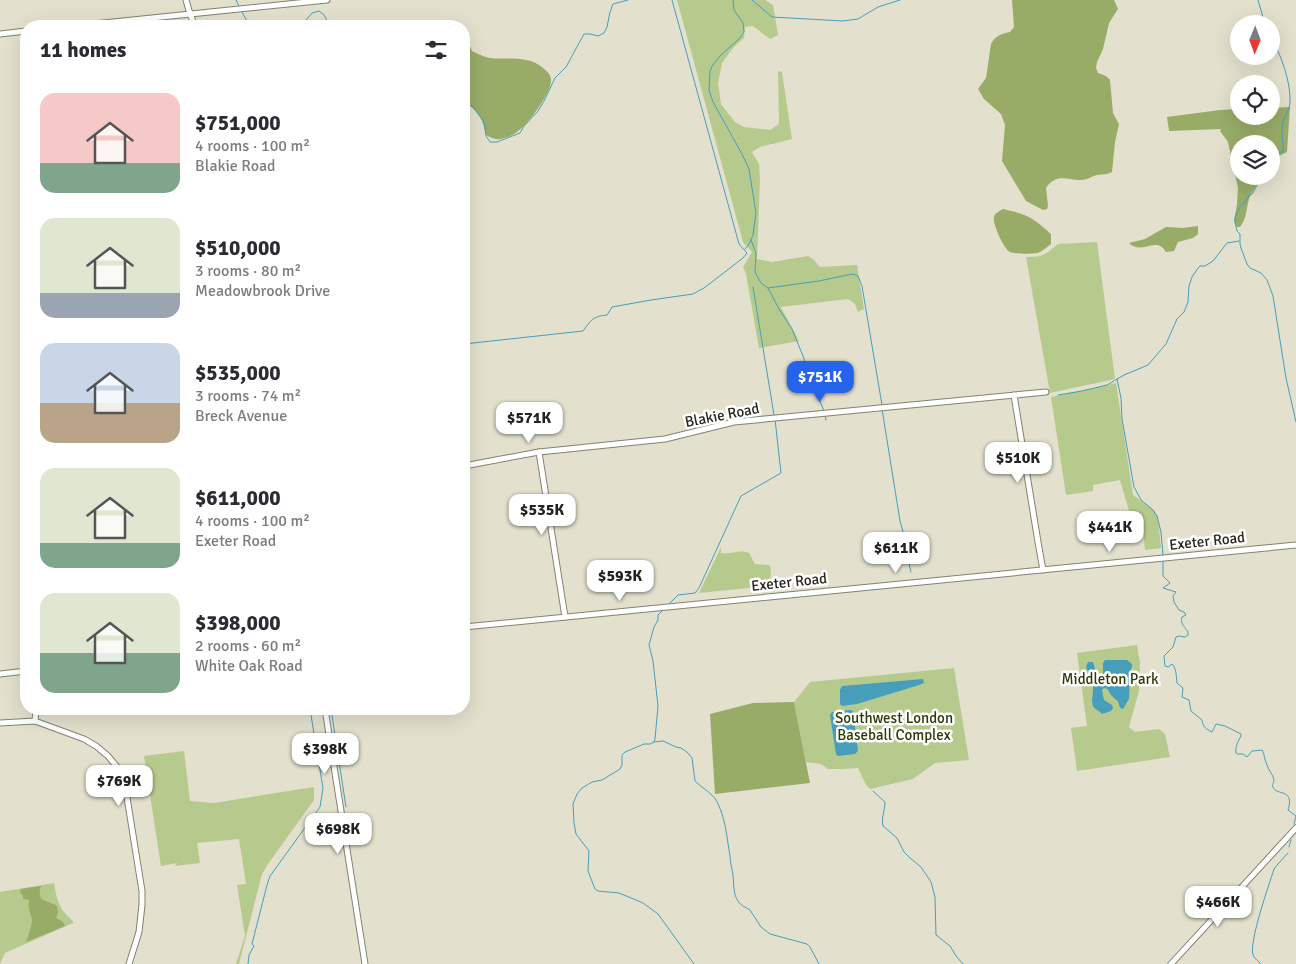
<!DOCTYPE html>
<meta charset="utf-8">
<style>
:root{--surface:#fff;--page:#f2f2f3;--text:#2b2b33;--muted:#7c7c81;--accent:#2563eb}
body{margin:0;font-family:Signika,sans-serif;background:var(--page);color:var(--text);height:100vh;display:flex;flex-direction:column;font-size:19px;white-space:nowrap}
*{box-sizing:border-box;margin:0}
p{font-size:16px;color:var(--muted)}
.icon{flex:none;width:28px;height:28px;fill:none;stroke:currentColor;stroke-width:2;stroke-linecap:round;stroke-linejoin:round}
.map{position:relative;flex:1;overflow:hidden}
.details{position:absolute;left:20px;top:20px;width:450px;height:695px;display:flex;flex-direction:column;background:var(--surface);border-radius:20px;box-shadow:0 5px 20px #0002}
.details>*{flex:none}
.needle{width:32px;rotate:181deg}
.fabs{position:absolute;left:1230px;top:15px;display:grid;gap:10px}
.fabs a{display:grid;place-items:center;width:50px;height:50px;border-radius:50%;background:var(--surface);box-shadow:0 5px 20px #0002;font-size:25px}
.price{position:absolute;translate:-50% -42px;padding:0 11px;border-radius:10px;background:#fff;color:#222;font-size:16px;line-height:32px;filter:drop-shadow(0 1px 2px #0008)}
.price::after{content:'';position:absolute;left:50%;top:30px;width:15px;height:11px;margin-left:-8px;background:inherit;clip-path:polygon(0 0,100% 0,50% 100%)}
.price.selected{background:var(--accent);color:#fff}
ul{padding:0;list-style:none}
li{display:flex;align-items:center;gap:15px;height:125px;padding:0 20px}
li span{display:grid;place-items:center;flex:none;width:140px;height:100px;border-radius:15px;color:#555}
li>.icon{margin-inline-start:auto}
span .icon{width:60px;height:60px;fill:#fffc;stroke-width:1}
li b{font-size:21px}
h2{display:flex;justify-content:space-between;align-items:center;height:60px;padding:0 20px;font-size:21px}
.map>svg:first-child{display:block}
.green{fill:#b7ca8d}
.forest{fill:#98ac68}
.water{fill:#469ebb}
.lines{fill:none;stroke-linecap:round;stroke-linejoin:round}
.stream{stroke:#469ebb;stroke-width:1}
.secondary-casing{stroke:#848170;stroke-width:7}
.secondary{stroke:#fff;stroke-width:5}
.labels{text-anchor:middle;stroke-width:5;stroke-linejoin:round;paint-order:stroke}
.street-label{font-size:15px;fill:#26251e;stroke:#fff}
.park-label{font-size:15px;fill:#2e3a05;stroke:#fff}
</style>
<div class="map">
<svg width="1296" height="964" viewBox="0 0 1296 964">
<rect width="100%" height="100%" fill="#e3e0cd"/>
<g class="green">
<polygon points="677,0 765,0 773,5 778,35 770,39 753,26 745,27 744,38 733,48 722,63 718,83 721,104 735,122 744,127 770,130 779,124 778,71 782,72 792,139 760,147 752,152 759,164 760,180 757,259 772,262 808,256 813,259 820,267 857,265 864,309 858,312 855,304 848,299 781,307 799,341 759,348 746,274 743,267 752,252 743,242"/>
<path d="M1097 242 1115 379 1050 393 1026 257C1043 257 1045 255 1058 244Z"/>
<polygon points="1116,383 1133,495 1155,511 1158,518 1161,548 1145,550 1142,522 1129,511 1120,480 1093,485 1093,491 1066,495 1051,397"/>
<path d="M721 547V553C731 555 739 549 749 553L755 564 769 565 771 568 770 586 699 593Z"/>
<polygon points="1137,645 1140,663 1139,691 1129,727 1135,732 1159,729 1165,734 1170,757 1077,771 1071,728 1087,726 1077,653"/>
<polygon points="954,668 969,760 935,763 913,779 870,789 866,785 858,768 842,769 828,769 821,764 806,762 794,702 810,682"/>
<polygon points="184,751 190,801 214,803 314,787 314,800 268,864 262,874 239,964 236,964 245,936 237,885 246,884 239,839 197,843 200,863 175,866 177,863 161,866 144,756"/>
<path d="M54 883C57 901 59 909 73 921V923L5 953 0 964V892Z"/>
</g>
<g class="forest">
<path d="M1012 0H1114L1118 9 1109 23 1103 49 1097 62 1096 68 1098 73 1106 76 1110 80 1113 113 1119 124 1115 142 1112 172C1107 175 1103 174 1097 175 1092 176 1087 180 1082 180 1068 181 1057 172 1046 188L1048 206 1047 209 1043 210 1026 201 1002 161 1005 125 1001 114 984 99 978 89 986 78 991 44C995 36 1001 34 1010 32L1014 27Z"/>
<path d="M464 39 468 41 472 51C478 54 484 57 490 58 508 60 528 55 543 68 547 71 551 75 551 80 552 92 528 124 518 131 514 135 506 138 500 139 495 140 490 137 486 135 483 120 479 109 464 103Z"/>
<path d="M1290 107 1287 152 1279 156H1271V144H1239V176H1261C1259 185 1251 191 1249 199 1246 209 1247 218 1240 227H1237L1234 221 1237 204 1238 188 1228 142 1220 131 1221 129 1169 131 1167 117 1220 110 1239 109V116H1271V108Z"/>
<path d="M1003 209C1026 214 1034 218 1051 234V244C1047 247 1042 251 1038 253 1033 254 1014 254 1010 252 1004 249 992 223 994 217 995 213 1000 211 1003 209Z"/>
<path d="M1198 226V234L1193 238 1178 242 1174 251 1166 252C1156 235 1142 256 1129 243L1145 239 1166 227 1183 228Z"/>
<polygon points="794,702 810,783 715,794 710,714 753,703"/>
<path d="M41 886C36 903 46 899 57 906L58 913 56 918 63 922 65 926 26 942C28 936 31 928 32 921 32 913 27 911 29 900L23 899V896L20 892 21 889Z"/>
</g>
<g class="water">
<path d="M1105 660H1127L1132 664V666L1130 673 1129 699 1123 709 1120 708C1118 699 1118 702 1112 696 1108 692 1110 689 1104 688L1102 690 1104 700 1112 705 1113 708 1111 711 1102 714C1099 710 1095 710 1093 706 1091 700 1093 695 1093 690 1094 681 1088 674 1086 666L1088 662H1093L1097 675H1100L1103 673V663Z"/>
<polygon points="923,679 924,683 916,686 857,704 842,706 840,704 840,690 842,686"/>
<polygon points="850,710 853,711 858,751 855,754 838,756 836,754 830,715 832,712"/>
</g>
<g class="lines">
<g class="stream">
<polyline points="236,0 239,6"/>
<polyline points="733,0 734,10 743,23 744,32 739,39 720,56 712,66 710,71 709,90 713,102 742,154 749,169 756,213 753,235 749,244 745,249"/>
<polyline points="752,0 772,17 843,21 858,19 878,7 900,0"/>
<polyline points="1258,0 1265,24"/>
<polyline points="242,12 247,21 258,26"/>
<polyline points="301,26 312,13 319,11 324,15 330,26"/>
<path d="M1271 36C1281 56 1291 81 1290 103 1289 112 1282 119 1282 128 1281 136 1284 143 1283 151L1277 154 1271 153"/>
<polyline points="464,104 472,106 484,122 486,136 490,142 497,142 520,133 524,126 538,111 544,101 555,78 566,67 584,34 590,34 598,36 604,33 607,27 610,12 613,4 628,0"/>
<polyline points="1246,176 1247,179 1252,176"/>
<path d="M1258 176 1260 179C1258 185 1255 188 1253 193L1248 197 1245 202 1240 207 1235 217V222L1237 231 1240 234V244L1241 248 1247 264 1250 268 1261 273 1267 280 1273 296 1286 378 1296 422"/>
<polyline points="751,240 756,253 755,272 761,283 768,288 779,309 792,329 803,356 812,382 824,411"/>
<polyline points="753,287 774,415"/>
<polyline points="768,288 819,281 847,275 853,274 858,276 862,286 882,405"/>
<path d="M464 344 583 331C591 320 593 316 607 315L612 307 651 300 693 294 704 288 743 258 747 253 739 244 672 0"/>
<polyline points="1117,379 1121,398 1122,419 1134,487 1141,500 1152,509 1157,516 1161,532 1163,555"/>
<polyline points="1058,395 1082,391 1107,385 1124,375 1148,365 1166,344 1177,319 1184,312 1188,302 1189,286 1192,277 1198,268 1200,266 1205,266 1213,261 1227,243 1239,241"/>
<polyline points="882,409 900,521 906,542 909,564 911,572"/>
<polyline points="825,415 826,420"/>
<path d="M1163 559V576L1170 583 1163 588 1176 592 1173 596 1174 602 1179 610 1184 612 1186 615 1182 617C1180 624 1185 627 1188 632V635L1185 637 1179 636 1176 637 1173 647 1164 656 1165 666 1168 667 1172 664C1177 669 1176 677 1177 683L1183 688 1182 697 1189 700 1191 711 1202 720C1203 727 1206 729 1212 732L1216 724 1225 726 1241 734V736C1238 741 1235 747 1236 753L1238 754H1243L1247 757 1252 751 1262 750C1265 755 1264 759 1267 765 1268 770 1273 774 1274 780 1274 784 1271 784 1273 787 1276 796 1295 788 1288 810L1296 816 1294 824"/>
<polyline points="669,604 678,595 695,593 699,588 741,496 781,473 775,419"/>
<polyline points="331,709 346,807"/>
<polyline points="654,742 655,739 658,706 653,661 649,645 654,627 658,620 658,615 664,609"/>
<path d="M873 791 885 802C885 810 881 818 883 826L897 838 904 852 910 858 921 867 931 882 935 897 936 935 950 946 956 956 963 964"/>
<polyline points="1289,847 1291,840"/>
<polyline points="248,964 249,955 254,946 252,944 267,885 270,876 320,807 323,788 310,709"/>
<path d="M694 964 658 914 643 903 636 900 619 893 598 891 595 889 588 871 589 851 576 834 574 823 573 804 577 794 582 788 592 782 602 780 620 769 622 765V755L625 752 644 744H650L654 742 663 741 676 747 681 748 687 752 692 758 695 781C704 790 715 794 719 806 726 822 727 839 730 856 730 862 732 868 733 875 734 884 733 894 738 901 742 907 746 907 750 910L761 927 770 934 807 944 810 947 819 964"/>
<path d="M1261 964C1258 961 1255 959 1253 955 1249 941 1269 885 1274 869L1278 864 1288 853"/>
</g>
<defs>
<g id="secondary">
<polyline points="186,0 190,14 195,26"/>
<polyline points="74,26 327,0"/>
<polyline points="0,34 26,31"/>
<polyline points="1014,395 1038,542 1043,570"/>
<polyline points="539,452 565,617"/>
<polyline points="464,466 539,452 665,439 734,422 1046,392"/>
<polyline points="464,627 1296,545"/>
<polyline points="0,674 26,671"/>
<polyline points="325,709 365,964"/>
<polyline points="35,721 36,709"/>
<polyline points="0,723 35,721 84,739 96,746 108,756 118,768 125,785 142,891 142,905 139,932 129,964"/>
<polyline points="1171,964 1296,828"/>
</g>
</defs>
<use href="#secondary" class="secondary-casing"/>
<use href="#secondary" class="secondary"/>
</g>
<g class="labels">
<g class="street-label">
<text transform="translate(722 415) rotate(-11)" y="5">Blakie Road</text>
<text transform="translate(1207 541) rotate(-6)" y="5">Exeter Road</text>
<text transform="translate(789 582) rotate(-6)" y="5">Exeter Road</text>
</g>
<g class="park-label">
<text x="1110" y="684">Middleton Park</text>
<text x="894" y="723">Southwest London<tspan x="894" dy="17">Baseball Complex</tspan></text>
</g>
</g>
</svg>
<div class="fabs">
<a><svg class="needle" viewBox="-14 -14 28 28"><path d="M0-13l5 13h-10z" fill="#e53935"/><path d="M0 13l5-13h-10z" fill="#7c7c81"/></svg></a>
<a><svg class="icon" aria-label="locate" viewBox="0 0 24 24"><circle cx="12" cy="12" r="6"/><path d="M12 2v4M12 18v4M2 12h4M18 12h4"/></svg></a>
<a><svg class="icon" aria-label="layers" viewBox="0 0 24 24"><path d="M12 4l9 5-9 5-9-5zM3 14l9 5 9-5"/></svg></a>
</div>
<b class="price selected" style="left:820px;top:403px">$751K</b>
<b class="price" style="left:529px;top:444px">$571K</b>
<b class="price" style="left:1018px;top:484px">$510K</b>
<b class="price" style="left:542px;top:536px">$535K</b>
<b class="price" style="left:1110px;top:553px">$441K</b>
<b class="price" style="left:896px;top:574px">$611K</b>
<b class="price" style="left:620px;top:602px">$593K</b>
<b class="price" style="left:325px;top:775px">$398K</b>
<b class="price" style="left:119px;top:807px">$769K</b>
<b class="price" style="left:338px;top:855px">$698K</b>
<b class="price" style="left:1218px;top:928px">$466K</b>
<section class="details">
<h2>11 homes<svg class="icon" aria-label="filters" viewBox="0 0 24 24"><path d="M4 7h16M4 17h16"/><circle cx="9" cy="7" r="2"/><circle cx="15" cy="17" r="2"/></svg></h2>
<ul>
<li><span style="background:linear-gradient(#f6c9c9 70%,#7fa58c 0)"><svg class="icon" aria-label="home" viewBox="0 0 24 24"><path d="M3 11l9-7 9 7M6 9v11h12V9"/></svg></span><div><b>$751,000</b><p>4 rooms · 100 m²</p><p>Blakie Road</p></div></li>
<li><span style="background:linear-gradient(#dfe7d0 75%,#9aa5b1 0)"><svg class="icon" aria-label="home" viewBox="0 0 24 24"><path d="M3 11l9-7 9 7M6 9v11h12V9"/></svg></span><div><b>$510,000</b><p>3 rooms · 80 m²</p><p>Meadowbrook Drive</p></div></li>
<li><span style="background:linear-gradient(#c9d6e8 60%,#b9a48a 0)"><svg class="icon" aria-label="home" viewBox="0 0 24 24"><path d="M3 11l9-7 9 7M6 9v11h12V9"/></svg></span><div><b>$535,000</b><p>3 rooms · 74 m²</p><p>Breck Avenue</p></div></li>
<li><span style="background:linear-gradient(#dfe7d0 75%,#7fa58c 0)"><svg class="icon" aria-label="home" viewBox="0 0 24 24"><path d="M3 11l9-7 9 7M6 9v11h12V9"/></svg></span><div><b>$611,000</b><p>4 rooms · 100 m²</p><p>Exeter Road</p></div></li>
<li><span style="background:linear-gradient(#dfe7d0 60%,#7fa58c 0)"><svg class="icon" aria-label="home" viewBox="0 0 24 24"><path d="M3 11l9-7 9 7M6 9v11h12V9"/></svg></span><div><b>$398,000</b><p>2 rooms · 60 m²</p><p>White Oak Road</p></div></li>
</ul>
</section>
</div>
